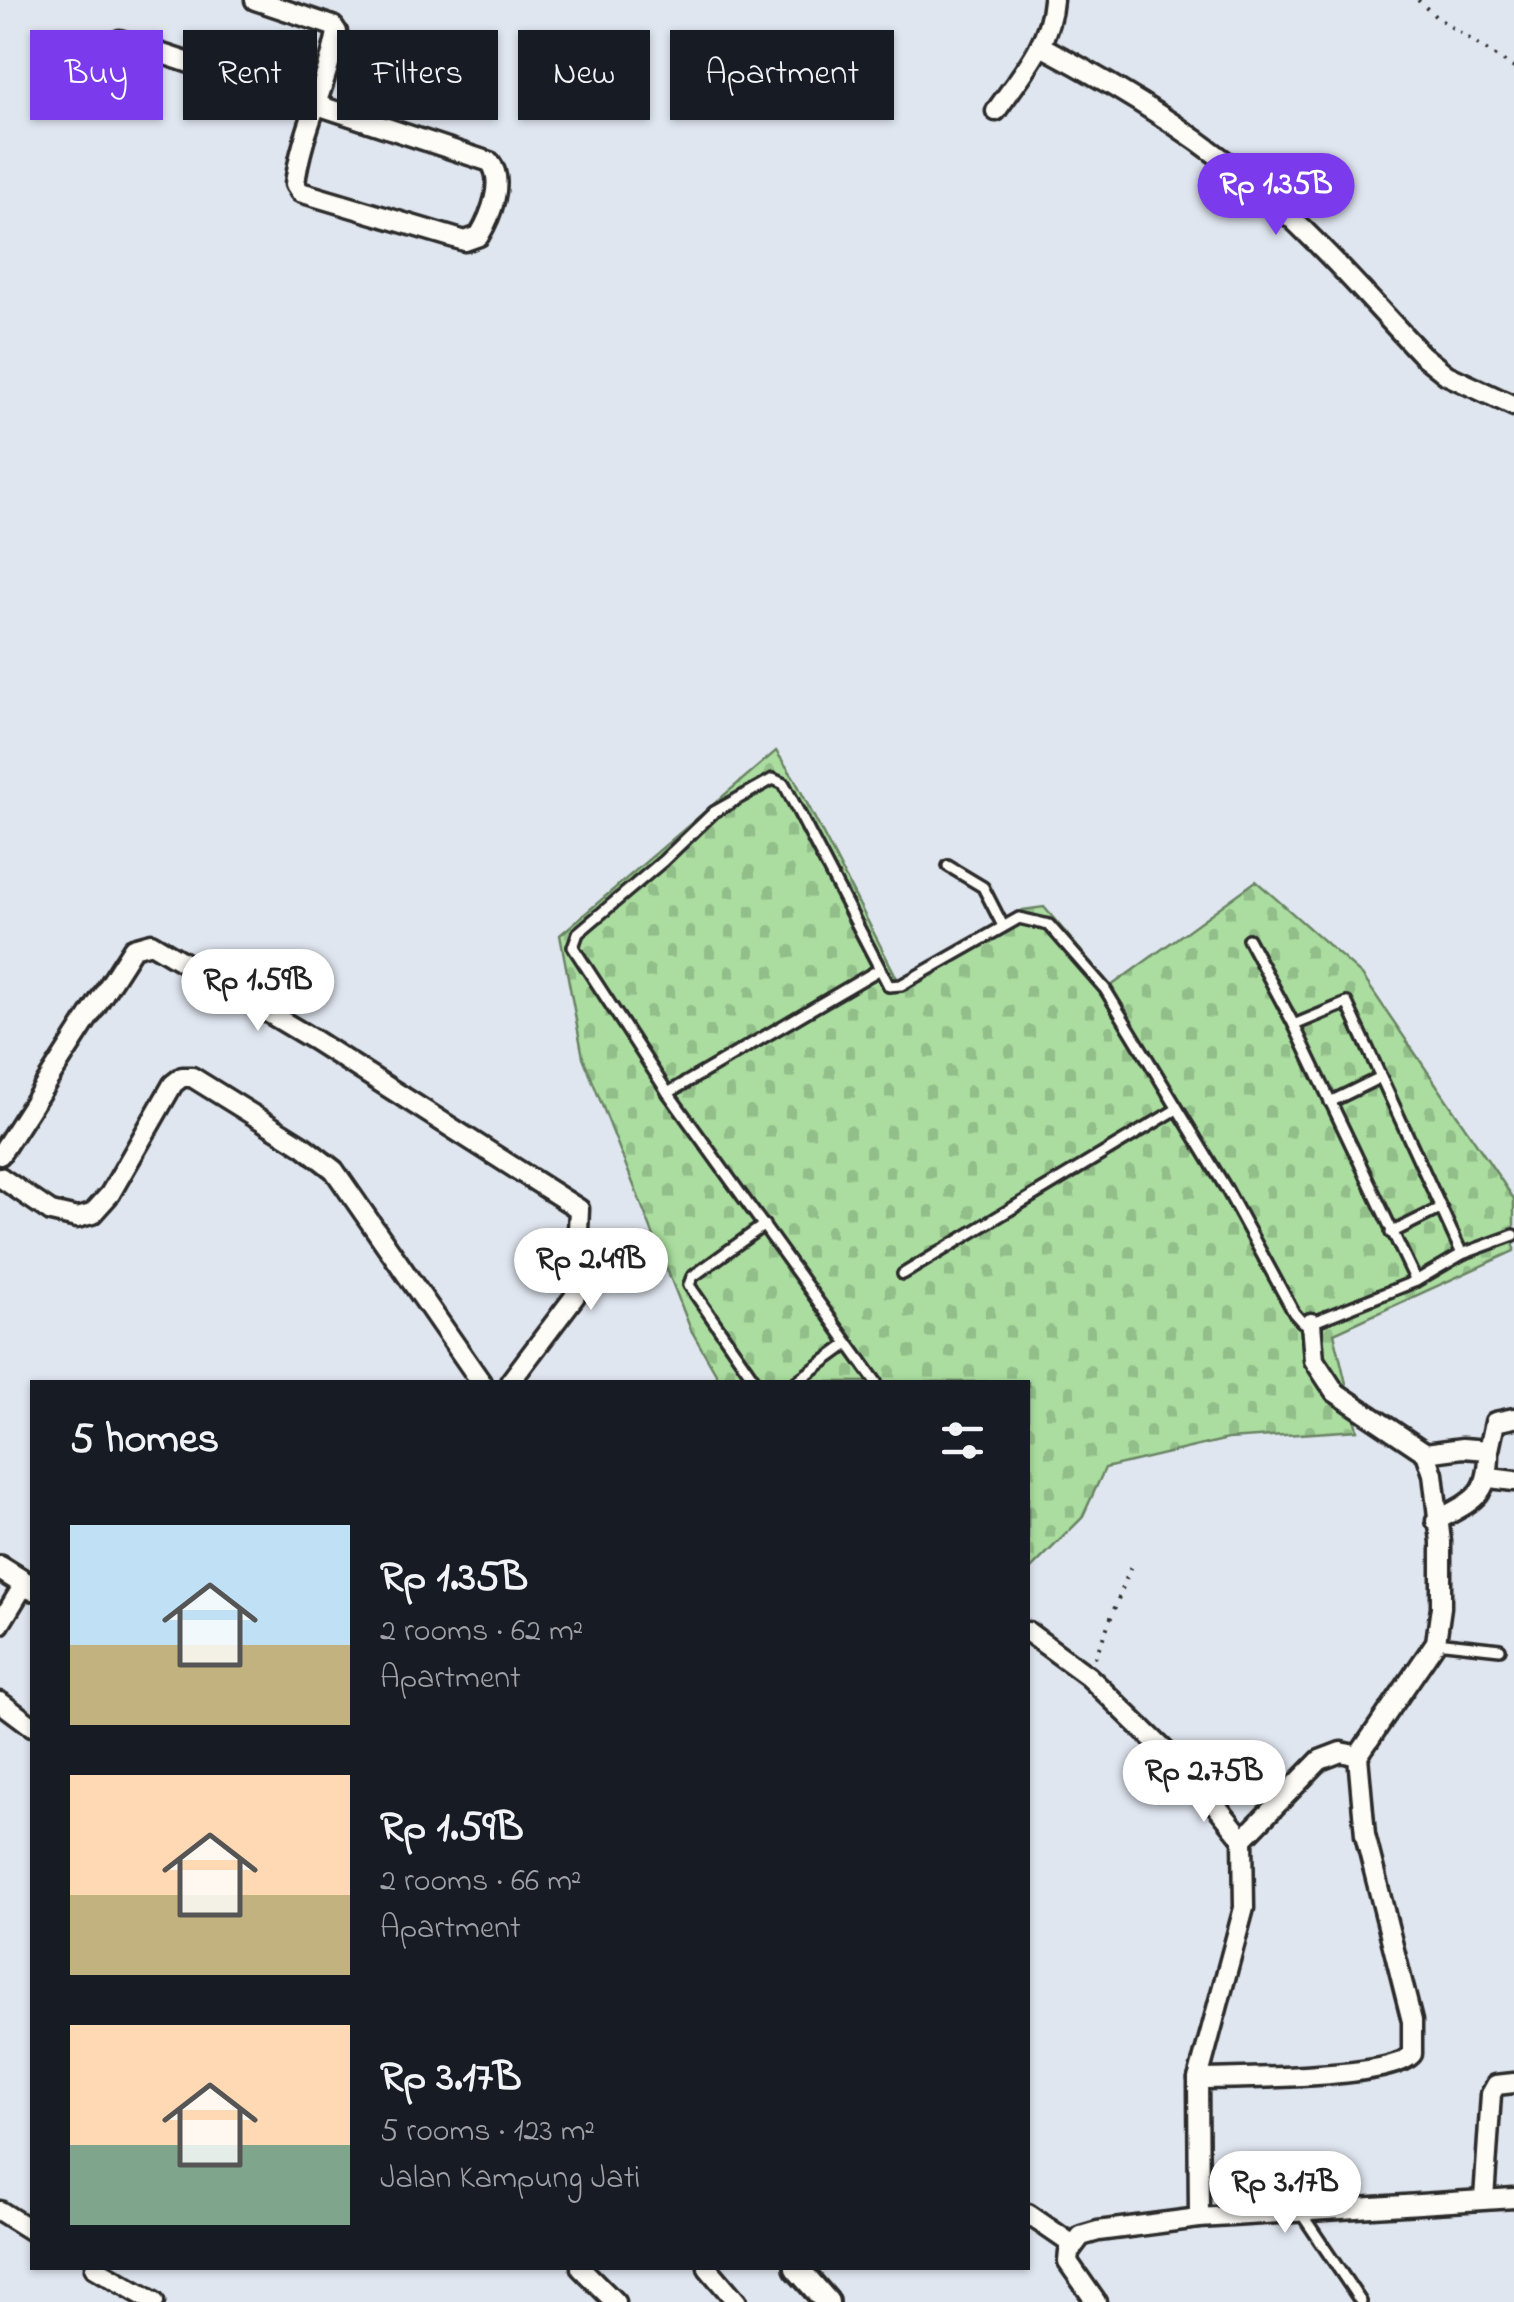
<!DOCTYPE html>
<meta charset="utf-8">
<style>
:root{--surface:#171b24;--page:#242831;--text:#f1f3f6;--muted:#9ea1a6;--accent:#7c3aed}
body{margin:0;font-family:"Indie Flower",sans-serif;background:var(--page);color:var(--text);height:100vh;display:flex;flex-direction:column;font-size:38px;white-space:nowrap}
*{box-sizing:border-box;margin:0}
p{font-size:32px;color:var(--muted)}
.icon{flex:none;width:55px;height:55px;fill:none;stroke:currentColor;stroke-width:2;stroke-linecap:round;stroke-linejoin:round}
.map{position:relative;flex:1;overflow:hidden}
.side{position:absolute;left:30px;top:1380px;width:1000px;height:890px;display:flex;flex-direction:column;background:var(--surface);border-radius:0px;box-shadow:0 2px 8px #0004}
.side>*{flex:none}
.top-card{position:absolute;left:30px;top:30px;width:1000px;height:90px;display:flex;gap:20px}
.price{position:absolute;translate:-50% -85px;padding:0 22px;border-radius:35px;background:#fff;color:#222;font-size:32px;line-height:65px;filter:drop-shadow(0 2px 5px #0008)}
.price::after{content:'';position:absolute;left:50%;top:60px;width:30px;height:22px;margin-left:-15px;background:inherit;clip-path:polygon(0 0,100% 0,50% 100%)}
.price.current{background:var(--accent);color:#fff}
ul{padding:0;list-style:none}
li{display:flex;align-items:center;gap:30px;height:250px;padding:0 40px}
li span{display:grid;place-items:center;flex:none;width:280px;height:200px;border-radius:0px;color:#555}
li>.icon{margin-inline-start:auto}
span .icon{width:120px;height:120px;fill:#fffc;stroke-width:1}
li b{font-size:42px}
h2{display:flex;justify-content:space-between;align-items:center;height:120px;padding:0 40px;font-size:42px}
.pill{padding:0 35px;border-radius:0px;background:var(--surface);box-shadow:0 2px 8px #0004;font-size:35px;line-height:90px}
.pill.current{background:var(--accent);color:#fff}
.map>svg:first-child{display:block}
.cemetery{fill:url(#cemetery-stones);stroke:#6a8465;stroke-width:2.5}
.lines{fill:none;stroke-linecap:round;stroke-linejoin:round}
.service-casing{stroke:#2b2b2b;stroke-width:16}
.minor-casing{stroke:#2b2b2b;stroke-width:25}
.tertiary-casing{stroke:#2b2b2b;stroke-width:30}
.path{stroke:#2b2b2b;stroke-width:4;stroke-dasharray:2.5 8;stroke-linecap:butt}
.service{stroke:#fdfcf7;stroke-width:9}
.minor{stroke:#fdfcf7;stroke-width:18}
.tertiary{stroke:#fdfcf7;stroke-width:22}
</style>
<div class="map">
<svg width="1514" height="2302" viewBox="0 0 1514 2302">
<defs>
<pattern id="cemetery-stones" width="16" height="16" patternUnits="userSpaceOnUse" patternTransform="scale(2.5)"><rect width="16" height="16" fill="#aadd9f"/><path d="M2 7V4a2 2 0 0 1 4 0v3zM10 15v-3a2 2 0 0 1 4 0v3z" fill="#92be89"/></pattern>
</defs>
<rect width="100%" height="100%" fill="#e0e6f0"/>
<filter id="ink" filterUnits="userSpaceOnUse"><feTurbulence type="fractalNoise" baseFrequency=".01" numOctaves="2"/><feDisplacementMap in="SourceGraphic" scale="20" xChannelSelector="R" yChannelSelector="G"/><feConvolveMatrix kernelMatrix="1 2 1 2 8 2 1 2 1" color-interpolation-filters="sRGB"/></filter>
<g filter="url(#ink)">
<polygon class="cemetery" points="776,751 794,778 898,980 1023,910 1044,907 1111,986 1256,881 1362,975 1514,1199 1514,1251 1334,1333 1357,1430 1228,1439 1105,1468 1082,1518 1028,1572 1028,1382 721,1382 691,1330 583,1057 560,935"/>
<g class="lines">
<defs>
<g id="service">
<polyline points="948,866 983,887 1003,926"/>
<polyline points="1248,939 1294,1025 1416,1281"/>
<polyline points="1294,1025 1347,1003 1462,1254"/>
<polyline points="668,1093 880,969"/>
<polyline points="1330,1102 1381,1077"/>
<polyline points="1391,1233 1441,1208"/>
<polyline points="903,1274 1177,1109"/>
<polyline points="756,1382 689,1285 692,1277 764,1225"/>
<polyline points="796,1382 848,1344"/>
<polyline points="876,1382 668,1093 573,947 578,933 663,861 714,812 773,779 784,784 889,986 901,985 1019,918 1049,925 1105,989 1227,1190 1294,1313 1302,1322 1311,1323 1416,1281 1462,1254 1514,1235"/>
<polyline points="1436,1642 1500,1649"/>
<polyline points="1301,2213 1361,2302"/>
</g>
<g id="minor">
<path d="M120 40 490 162C505 181 491 216 479 236L465 241 300 192 295 184C301 132 328 83 337 32L333 26 255 0"/>
<path d="M1041 46C1123 89 1203 138 1272 200 1325 248 1373 303 1422 355L1447 375 1514 406"/>
<path d="M996 111C1020 76 1050 44 1053 0"/>
<polyline points="0,1155 133,948 151,943 314,1040 579,1209 575,1296 510,1382"/>
<polyline points="0,1177 51,1212 77,1218 92,1214 110,1194 173,1084 182,1077 192,1077 303,1146 334,1170 481,1382"/>
<polyline points="1489,1450 1495,1422 1514,1418"/>
<path d="M1426 1453 1463 1448 1489 1450C1490 1496 1474 1500 1436 1521"/>
<polyline points="1490,1478 1514,1481"/>
<polyline points="0,1624 25,1583"/>
<polyline points="1028,1632 1088,1676 1197,1782 1243,1839 1244,1908 1198,2079"/>
<polyline points="0,1702 32,1726"/>
<polyline points="1243,1839 1320,1760 1341,1752 1358,1756 1436,1642 1441,1607 1441,1542 1433,1474 1426,1453 1335,1392 1314,1360 1311,1323"/>
<polyline points="1484,2199 1491,2094 1496,2085 1514,2083"/>
<polyline points="0,2211 32,2231"/>
<polyline points="1028,2214 1073,2245"/>
<path d="M1199 2218 1198 2079C1235 2078 1392 2079 1412 2054V2021L1365 1835 1358 1756"/>
<polyline points="95,2268 154,2302"/>
<polyline points="581,2268 615,2302"/>
<polyline points="708,2268 737,2302"/>
<polyline points="1096,2302 1068,2262 1069,2252 1081,2236 1098,2231 1199,2218 1514,2198"/>
</g>
<g id="tertiary">
<polyline points="0,1568 32,1588"/>
<polyline points="797,2268 827,2302"/>
</g>
</defs>
<use href="#service" class="service-casing"/>
<use href="#minor" class="minor-casing"/>
<use href="#tertiary" class="tertiary-casing"/>
<g class="path">
<polyline points="1418,0 1436,17 1514,68"/>
<polyline points="1095,1658 1132,1564"/>
</g>
<use href="#service" class="service"/>
<use href="#minor" class="minor"/>
<use href="#tertiary" class="tertiary"/>
</g>
</g>
</svg>
<b class="price current" style="left:1276px;top:238px">Rp 1.35B</b>
<b class="price" style="left:258px;top:1034px">Rp 1.59B</b>
<b class="price" style="left:591px;top:1313px">Rp 2.49B</b>
<b class="price" style="left:1204px;top:1825px">Rp 2.75B</b>
<b class="price" style="left:1285px;top:2236px">Rp 3.17B</b>
<div class="top-card">
<a class="pill current">Buy</a>
<a class="pill">Rent</a>
<a class="pill">Filters</a>
<a class="pill">New</a>
<a class="pill">Apartment</a>
</div>
<section class="side">
<h2>5 homes<svg class="icon" aria-label="filters" viewBox="0 0 24 24"><path d="M4 7h16M4 17h16"/><circle cx="9" cy="7" r="2"/><circle cx="15" cy="17" r="2"/></svg></h2>
<ul>
<li><span style="background:linear-gradient(#bfe0f5 60%,#c2b280 0)"><svg class="icon" aria-label="home" viewBox="0 0 24 24"><path d="M3 11l9-7 9 7M6 9v11h12V9"/></svg></span><div><b>Rp 1.35B</b><p>2 rooms · 62 m²</p><p>Apartment</p></div></li>
<li><span style="background:linear-gradient(#ffd9b3 60%,#c2b280 0)"><svg class="icon" aria-label="home" viewBox="0 0 24 24"><path d="M3 11l9-7 9 7M6 9v11h12V9"/></svg></span><div><b>Rp 1.59B</b><p>2 rooms · 66 m²</p><p>Apartment</p></div></li>
<li><span style="background:linear-gradient(#ffd9b3 60%,#7fa58c 0)"><svg class="icon" aria-label="home" viewBox="0 0 24 24"><path d="M3 11l9-7 9 7M6 9v11h12V9"/></svg></span><div><b>Rp 3.17B</b><p>5 rooms · 123 m²</p><p>Jalan Kampung Jati</p></div></li>
</ul>
</section>
</div>
